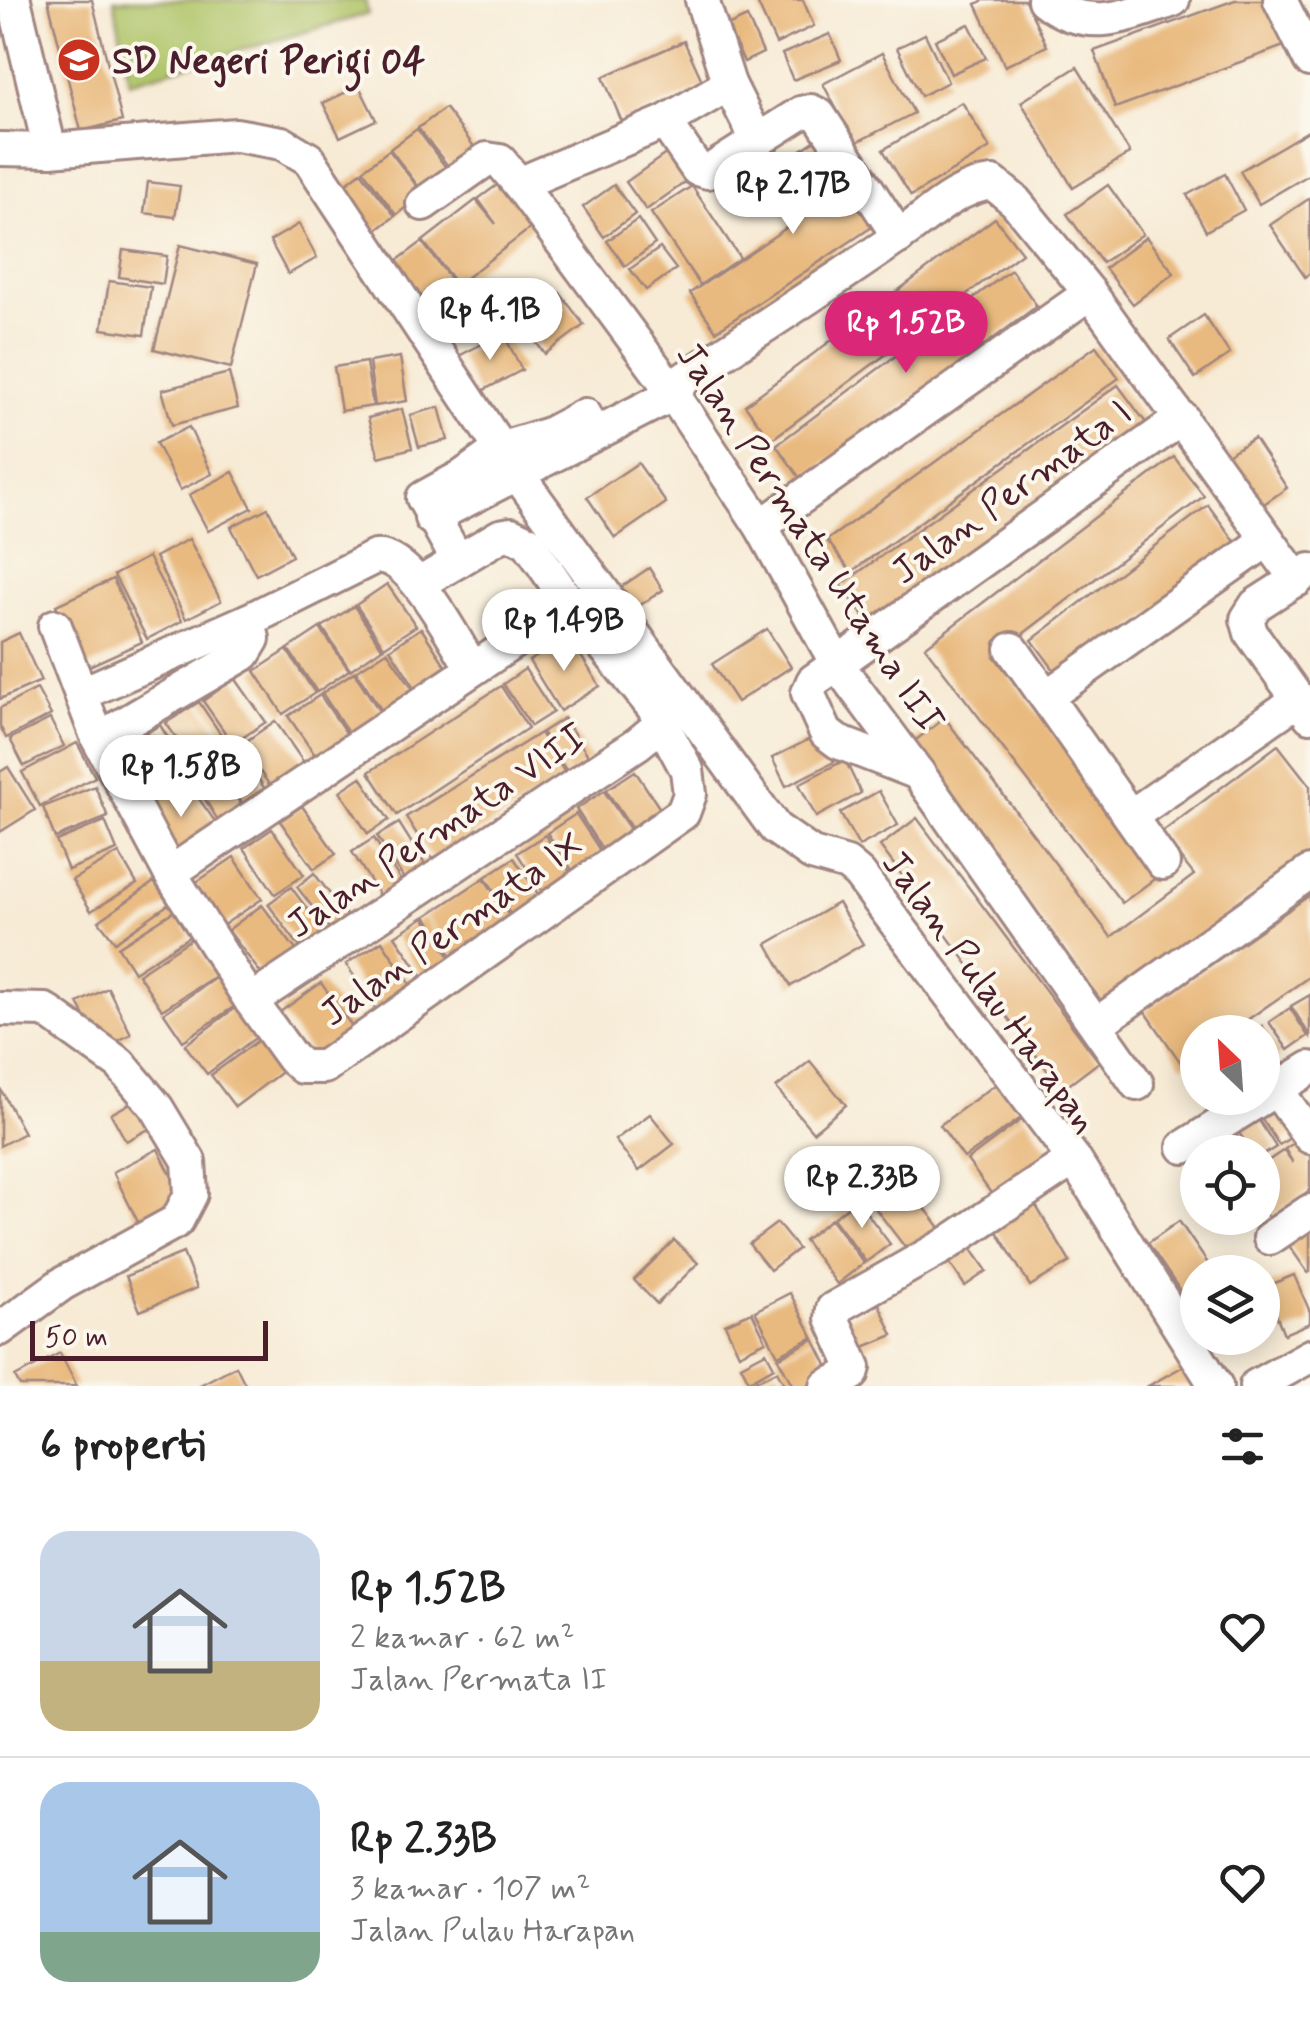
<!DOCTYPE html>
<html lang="id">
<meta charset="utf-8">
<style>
:root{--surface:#fff;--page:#f2f2f2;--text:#222;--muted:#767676;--line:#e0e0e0;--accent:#db2777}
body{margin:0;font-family:Mynerve,sans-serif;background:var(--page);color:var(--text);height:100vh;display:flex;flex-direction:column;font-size:38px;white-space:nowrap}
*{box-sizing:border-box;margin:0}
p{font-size:32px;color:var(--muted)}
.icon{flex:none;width:55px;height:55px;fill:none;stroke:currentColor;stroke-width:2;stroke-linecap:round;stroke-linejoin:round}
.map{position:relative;height:1386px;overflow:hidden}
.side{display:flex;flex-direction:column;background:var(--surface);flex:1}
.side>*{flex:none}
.needle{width:65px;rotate:335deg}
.buttons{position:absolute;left:1180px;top:1015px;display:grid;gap:20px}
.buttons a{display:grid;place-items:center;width:100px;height:100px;border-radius:50%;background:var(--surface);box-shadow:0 5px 25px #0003;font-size:50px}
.scale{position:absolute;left:30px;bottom:25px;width:238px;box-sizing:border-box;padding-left:10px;border:5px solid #4a1f2b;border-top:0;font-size:28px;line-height:35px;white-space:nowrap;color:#4a1f2b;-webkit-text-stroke:8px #fbf7ec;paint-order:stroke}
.price{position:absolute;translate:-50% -85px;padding:0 22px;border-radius:35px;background:#fff;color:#222;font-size:32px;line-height:65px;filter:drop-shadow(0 2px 5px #0008)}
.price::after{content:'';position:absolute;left:50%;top:60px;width:30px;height:22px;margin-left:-15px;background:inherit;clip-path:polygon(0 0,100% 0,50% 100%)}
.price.active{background:var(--accent);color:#fff}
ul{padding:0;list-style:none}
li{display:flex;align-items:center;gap:30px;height:250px;padding:0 40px}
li+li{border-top:2px solid var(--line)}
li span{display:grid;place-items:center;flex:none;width:280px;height:200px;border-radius:30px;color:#555}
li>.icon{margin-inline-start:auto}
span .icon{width:120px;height:120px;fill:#fffc;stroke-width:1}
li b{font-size:42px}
h2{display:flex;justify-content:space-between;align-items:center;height:120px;padding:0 40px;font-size:42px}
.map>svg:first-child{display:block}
.green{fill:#afc468;stroke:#7c724a;stroke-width:2.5}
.building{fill:#e9ba7f}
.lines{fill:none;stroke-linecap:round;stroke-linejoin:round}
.minor-casing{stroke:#a08580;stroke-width:38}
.minor{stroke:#fff;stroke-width:32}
.labels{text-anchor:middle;stroke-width:8;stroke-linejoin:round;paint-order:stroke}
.poi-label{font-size:38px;font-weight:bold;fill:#4a1f2b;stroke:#fbf7ec;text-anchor:start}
.street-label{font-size:38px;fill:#4a1f2b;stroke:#fbf7ec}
</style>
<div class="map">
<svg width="1310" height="1386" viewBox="0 0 1310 1386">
<rect width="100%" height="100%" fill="#fbf7ec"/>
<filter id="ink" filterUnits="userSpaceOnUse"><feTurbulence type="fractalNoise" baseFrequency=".01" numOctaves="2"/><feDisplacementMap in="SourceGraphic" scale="20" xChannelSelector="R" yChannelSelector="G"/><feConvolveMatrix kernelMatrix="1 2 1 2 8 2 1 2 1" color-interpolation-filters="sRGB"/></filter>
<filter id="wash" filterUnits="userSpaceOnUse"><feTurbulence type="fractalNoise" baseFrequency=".0048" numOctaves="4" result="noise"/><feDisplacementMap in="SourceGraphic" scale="40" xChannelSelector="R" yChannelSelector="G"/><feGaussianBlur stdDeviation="2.25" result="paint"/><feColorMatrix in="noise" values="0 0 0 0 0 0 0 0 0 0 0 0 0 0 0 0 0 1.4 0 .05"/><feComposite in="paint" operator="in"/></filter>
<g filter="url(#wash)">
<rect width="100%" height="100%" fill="#f7ebd6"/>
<polygon class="green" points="114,0 365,0 368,14 129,82"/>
<g id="blocks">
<g class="building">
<polygon points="48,0 92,0 122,121 81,131"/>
<polygon points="756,0 803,0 814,26 776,44"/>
<polygon points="984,0 1025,0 1047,46 1005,66 976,4"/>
<polygon points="1235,0 1267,0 1284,46 1115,108 1094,51"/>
<polygon points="747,17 763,53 744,62 727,26"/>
<polygon points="969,24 986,58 951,74 935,40"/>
<polygon points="830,34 841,60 793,80 782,54"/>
<polygon points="925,34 948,82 921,96 897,48"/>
<polygon points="684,41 705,87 622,122 603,77"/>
<polygon points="882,53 914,113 855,143 823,84"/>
<polygon points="1077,67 1130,153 1073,188 1021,102"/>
<polygon points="359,86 376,120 340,137 323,103"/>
<polygon points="962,102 990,148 911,196 883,150"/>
<polygon points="445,108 478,152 452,171 418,128"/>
<polygon points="417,129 450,173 424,194 390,149"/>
<polygon points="1310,130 1310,174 1259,204 1240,171"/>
<polygon points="823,135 881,221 716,331 690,293 813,210 782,163"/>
<polygon points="389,150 423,194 396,215 363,170"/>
<polygon points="667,153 687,181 646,210 626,182"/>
<polygon points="361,172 395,216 369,236 335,192"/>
<polygon points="1225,174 1244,210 1206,231 1187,195"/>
<polygon points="504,180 537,223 457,285 423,241 476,200 496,224 478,199"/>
<polygon points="148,182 180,186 175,217 144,213"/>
<polygon points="614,185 635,214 604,237 583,207"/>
<polygon points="1108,185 1143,234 1102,263 1067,214"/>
<polygon points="692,186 740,258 700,285 651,213"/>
<polygon points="1310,198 1310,273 1305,277 1270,225"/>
<polygon points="995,218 1022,253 771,440 745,405"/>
<polygon points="638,219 655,244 625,266 607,241"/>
<polygon points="299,224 317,258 288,274 270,241"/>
<polygon points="1146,237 1174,273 1133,304 1105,268"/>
<polygon points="422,242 456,286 429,306 395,262"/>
<polygon points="180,245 257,264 231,368 154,349"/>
<polygon points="660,248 676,269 646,290 630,269"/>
<polygon points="123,250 167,256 163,284 119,277"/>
<polygon points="1011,270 1037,306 802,481 776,445"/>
<polygon points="109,281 151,287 144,335 102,329"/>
<polygon points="560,293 584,325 545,354 521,322"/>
<polygon points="1204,315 1230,354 1195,378 1169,339"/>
<polygon points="503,333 522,370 478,393 459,356"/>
<polygon points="1096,346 1119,378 851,572 827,540"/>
<polygon points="400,357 407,401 375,406 369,362"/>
<polygon points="366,362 373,406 341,411 334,367"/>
<polygon points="229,373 238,408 172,425 162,390"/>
<polygon points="1118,385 1149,427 871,627 841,585"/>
<polygon points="439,407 448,440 419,447 410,415"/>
<polygon points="402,409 412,448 379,457 368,418"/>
<polygon points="189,427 212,474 180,490 156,443"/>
<polygon points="1254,438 1287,488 1261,506 1227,455"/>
<polygon points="1174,457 1204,496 994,656 1161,874 1122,903 925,647"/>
<polygon points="638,463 666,503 615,538 587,497"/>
<polygon points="233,472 252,508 208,531 189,495"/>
<polygon points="1208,505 1239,547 1063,682 1032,640"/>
<polygon points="268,508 292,556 256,575 231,527"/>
<polygon points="189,539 221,601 186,619 155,557"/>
<polygon points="148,557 182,621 147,639 114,575"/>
<polygon points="649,568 663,590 629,612 615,591"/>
<polygon points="113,579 142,642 85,668 56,605"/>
<polygon points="387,584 416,626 384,647 356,605"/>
<polygon points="354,606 382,648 350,670 322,627"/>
<polygon points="320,628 349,670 317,692 288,649"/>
<polygon points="421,628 449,671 418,692 390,649"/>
<polygon points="767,629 791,667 737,702 712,664"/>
<polygon points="19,633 41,681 0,699 0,642"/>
<polygon points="569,637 600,686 560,711 529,661"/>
<polygon points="287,650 315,693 283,714 255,671"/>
<polygon points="387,651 416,693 384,714 356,671"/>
<polygon points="525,669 553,712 531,726 503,684"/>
<polygon points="354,672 382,715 350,736 322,693"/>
<polygon points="235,678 266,722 233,744 203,701"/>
<polygon points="501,686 528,728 397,815 369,772"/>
<polygon points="37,689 51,715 6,738 0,726 0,708"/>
<polygon points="320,695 349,737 317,758 288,716"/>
<polygon points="199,702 230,748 197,769 166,723"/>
<polygon points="564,718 591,760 569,775 542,732"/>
<polygon points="945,718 1111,937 1194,875 1161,833 1278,745 1310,786 1310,853 1106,1007 908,746"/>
<polygon points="50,719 64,746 24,766 10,739"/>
<polygon points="275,721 309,770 276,794 241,745"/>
<polygon points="160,725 187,769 140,798 113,753"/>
<polygon points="540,733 567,776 433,860 406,817"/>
<polygon points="820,734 834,762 786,786 772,758"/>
<polygon points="77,743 95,777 40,806 22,772"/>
<polygon points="240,750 270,797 248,811 219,769 248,815 224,830 193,780"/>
<polygon points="845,760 861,793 816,817 799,784"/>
<polygon points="8,767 35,810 0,832 0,772"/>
<polygon points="635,771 668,821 639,840 606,790"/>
<polygon points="361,777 389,820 368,834 340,791"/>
<polygon points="185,779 221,830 177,861 141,811"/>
<polygon points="95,786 108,817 55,838 43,807"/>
<polygon points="604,791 638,841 609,860 576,809"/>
<polygon points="879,791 898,825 859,846 840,813"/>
<polygon points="302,806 336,854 314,869 280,821"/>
<polygon points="576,814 609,864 581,883 547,833"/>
<polygon points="917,818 1099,1062 1062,1090 880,846"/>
<polygon points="105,821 117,850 68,870 56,841"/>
<polygon points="399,823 426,866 404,879 377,836"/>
<polygon points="272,829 304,875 275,894 244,848"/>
<polygon points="545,835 579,885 550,904 517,853"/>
<polygon points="374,838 401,881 379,895 352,852"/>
<polygon points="119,853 137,884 91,911 72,880"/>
<polygon points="234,857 262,899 222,926 195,883"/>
<polygon points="514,858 548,909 519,927 485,877"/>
<polygon points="314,873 349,919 332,932 297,887"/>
<polygon points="484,878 518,929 459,967 426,916"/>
<polygon points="154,882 169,904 115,942 99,921"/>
<polygon points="291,887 327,936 304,953 268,904"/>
<polygon points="1310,895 1310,976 1230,1032 1198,1032 1198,1055 1183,1066 1145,1011"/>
<polygon points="838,903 863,944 791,986 767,944"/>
<polygon points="262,905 302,958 268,983 228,930"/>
<polygon points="174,911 190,936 134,972 118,947"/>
<polygon points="424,917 457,968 429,986 395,936"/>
<polygon points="191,939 215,976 162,1010 138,974"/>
<polygon points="382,941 414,990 378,1013 346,964"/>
<polygon points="218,976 238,1004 183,1041 164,1013"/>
<polygon points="321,983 353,1028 313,1057 280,1012"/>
<polygon points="108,988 131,1034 102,1049 78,1003"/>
<polygon points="1310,995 1310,1036 1291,1006"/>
<polygon points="240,1004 262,1033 207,1074 185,1045"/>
<polygon points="1290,1008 1308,1036 1288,1050 1269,1022"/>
<polygon points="1262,1026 1280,1054 1262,1066 1262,1032 1251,1032"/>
<polygon points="264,1036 288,1067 235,1107 211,1075"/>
<polygon points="810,1061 846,1105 813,1132 776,1088"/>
<polygon points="999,1082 1024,1116 964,1158 940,1125"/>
<polygon points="0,1088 24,1133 0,1146"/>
<polygon points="145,1095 160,1123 126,1141 111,1114"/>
<polygon points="1275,1097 1299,1132 1279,1145 1256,1110"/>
<polygon points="1253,1111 1276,1147 1262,1156 1262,1152 1252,1152 1233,1124"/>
<polygon points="650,1114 674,1144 639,1171 615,1140"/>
<polygon points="1025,1117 1056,1161 998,1203 967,1160"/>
<polygon points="1230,1126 1247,1152 1219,1152 1211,1139"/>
<polygon points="1305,1135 1310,1142 1310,1190 1269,1218 1262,1209 1262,1165 1284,1150 1293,1163 1285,1149"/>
<polygon points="158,1149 184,1201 139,1224 113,1172"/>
<polygon points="903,1180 945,1234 914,1259 872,1204"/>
<polygon points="857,1200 890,1244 866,1262 833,1218"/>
<polygon points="1033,1201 1070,1262 1030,1286 993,1225"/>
<polygon points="1310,1214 1310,1272 1308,1273 1281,1234"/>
<polygon points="831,1219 864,1263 837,1284 804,1240"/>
<polygon points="1179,1221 1213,1271 1198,1272 1198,1281 1181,1292 1148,1243"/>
<polygon points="777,1223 798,1249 770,1270 749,1244"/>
<polygon points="674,1240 698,1263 657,1304 634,1280"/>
<polygon points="967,1242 987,1271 965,1286 945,1256"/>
<polygon points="183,1253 197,1288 140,1311 126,1276"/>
<polygon points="1294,1275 1310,1312 1310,1323 1284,1334 1265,1287"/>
<polygon points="790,1293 813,1337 778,1355 755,1311"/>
<polygon points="879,1304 893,1335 852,1352 839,1322"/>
<polygon points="752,1312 766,1341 739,1354 725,1324"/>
<polygon points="814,1339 832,1375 811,1386 793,1386 778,1358"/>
<polygon points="766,1352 774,1367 749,1381 741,1365"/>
<polygon points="60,1353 77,1386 20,1386 15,1377"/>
<polygon points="236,1366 246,1386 198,1386"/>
<polygon points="1184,1366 1196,1386 1148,1386"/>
<polygon points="777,1371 785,1386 745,1386"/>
</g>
</g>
</g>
<g filter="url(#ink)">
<use href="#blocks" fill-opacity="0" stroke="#a08580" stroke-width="2.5"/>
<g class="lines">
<defs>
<g id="minor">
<polyline points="14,0 50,150"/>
<polyline points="702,0 729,84 758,142"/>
<path d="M1044 0C1087 34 1126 16 1173 0"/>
<polyline points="1280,0 1310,60"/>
<polyline points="665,122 697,169 708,172 801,113 811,111 819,115 899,237"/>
<polyline points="0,149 50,150 236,135 282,143 309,159 518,475 775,828 812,854 847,864 859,874 1074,1159 1216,1386"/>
<polyline points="519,184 665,122 729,84"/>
<polyline points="423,204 487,159 500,161 519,184 661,376 761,526 837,664 918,773 1137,1084"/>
<path d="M431 518 673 394 684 379C755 332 826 287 895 239 927 218 954 187 993 183L1015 201 1090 293 1297 580"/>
<polyline points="761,526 1090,293"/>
<polyline points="458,561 423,498 463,476 502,448 549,434 585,415"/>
<polyline points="1310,570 1256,605 1247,619 1251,633 1310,716"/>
<polyline points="55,626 98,739 170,873 251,1001 292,1058 302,1067 324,1067 683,813 690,794 687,770 653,707 570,604 528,542 511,534 500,536 419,584"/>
<polyline points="1012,649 1163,863"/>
<path d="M81 694 249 620 375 557C411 552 455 641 472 668"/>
<polyline points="1046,697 1266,541"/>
<polyline points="98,739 244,654 253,639 249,620"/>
<polyline points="918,773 838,742 826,733 808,693 813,681 1182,418"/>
<polyline points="1131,816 1299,699"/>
<polyline points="170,873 570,604"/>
<polyline points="251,1001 637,744 663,723"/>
<polyline points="0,1009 45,1010 120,1064 157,1108 189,1161 191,1194 177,1221 62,1284 0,1329"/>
<polyline points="1097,1024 1310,872"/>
<polyline points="1276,1089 1310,1137"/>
<polyline points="1184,1147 1310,1068"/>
<polyline points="1270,1238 1310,1211"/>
<polyline points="827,1386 852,1374 854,1367 832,1318 833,1309 944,1246 1074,1159"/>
<polyline points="1256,1386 1310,1356"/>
</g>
</defs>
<use href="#minor" class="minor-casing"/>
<use href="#minor" class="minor"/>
</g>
</g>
<defs>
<symbol id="school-disc" viewBox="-11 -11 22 22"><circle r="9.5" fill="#c8321e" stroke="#fbf7ec"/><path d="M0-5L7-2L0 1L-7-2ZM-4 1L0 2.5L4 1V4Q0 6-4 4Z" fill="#fff"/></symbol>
</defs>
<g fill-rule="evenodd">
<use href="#school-disc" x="54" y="35" width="50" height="50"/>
</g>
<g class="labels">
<g class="poi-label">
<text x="112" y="73">SD Negeri Perigi 04</text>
</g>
<g class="street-label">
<text transform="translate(1011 491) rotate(-36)" y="13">Jalan Permata I</text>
<text transform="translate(811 537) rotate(57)" y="13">Jalan Permata Utama III</text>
<text transform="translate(436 830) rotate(-34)" y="13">Jalan Permata VIII</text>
<text transform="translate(451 928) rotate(-35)" y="13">Jalan Permata IX</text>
<text transform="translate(991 991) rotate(54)" y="13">Jalan Pulau Harapan</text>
</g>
</g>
</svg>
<div class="buttons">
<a><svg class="needle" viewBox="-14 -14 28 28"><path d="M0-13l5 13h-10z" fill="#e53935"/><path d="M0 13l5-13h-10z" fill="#767676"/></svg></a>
<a><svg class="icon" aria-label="locate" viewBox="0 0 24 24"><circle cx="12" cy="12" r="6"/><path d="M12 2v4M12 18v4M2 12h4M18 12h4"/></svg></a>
<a><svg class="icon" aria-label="layers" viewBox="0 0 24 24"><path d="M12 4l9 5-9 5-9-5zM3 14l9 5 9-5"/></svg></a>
</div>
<div class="scale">50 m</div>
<b class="price" style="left:793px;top:237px">Rp 2.17B</b>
<b class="price" style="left:490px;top:363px">Rp 4.1B</b>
<b class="price active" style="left:906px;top:376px">Rp 1.52B</b>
<b class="price" style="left:564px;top:674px">Rp 1.49B</b>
<b class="price" style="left:181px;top:820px">Rp 1.58B</b>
<b class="price" style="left:862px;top:1231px">Rp 2.33B</b>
</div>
<section class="side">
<h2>6 properti<svg class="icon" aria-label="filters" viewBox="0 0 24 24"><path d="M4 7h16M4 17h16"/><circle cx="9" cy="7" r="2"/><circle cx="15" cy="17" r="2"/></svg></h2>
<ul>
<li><span style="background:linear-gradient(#c9d6e8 65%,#c2b280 0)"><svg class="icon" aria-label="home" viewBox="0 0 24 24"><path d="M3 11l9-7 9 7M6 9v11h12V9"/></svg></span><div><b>Rp 1.52B</b><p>2 kamar · 62 m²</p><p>Jalan Permata II</p></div><svg class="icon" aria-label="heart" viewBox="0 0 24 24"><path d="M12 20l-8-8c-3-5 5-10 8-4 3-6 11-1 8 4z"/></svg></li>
<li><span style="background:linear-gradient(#a9c7e8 75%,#7fa58c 0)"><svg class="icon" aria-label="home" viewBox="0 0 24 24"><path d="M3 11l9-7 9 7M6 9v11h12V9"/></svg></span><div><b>Rp 2.33B</b><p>3 kamar · 107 m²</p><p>Jalan Pulau Harapan</p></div><svg class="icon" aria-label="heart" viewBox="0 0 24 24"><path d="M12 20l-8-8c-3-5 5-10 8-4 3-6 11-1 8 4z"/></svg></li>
</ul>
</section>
